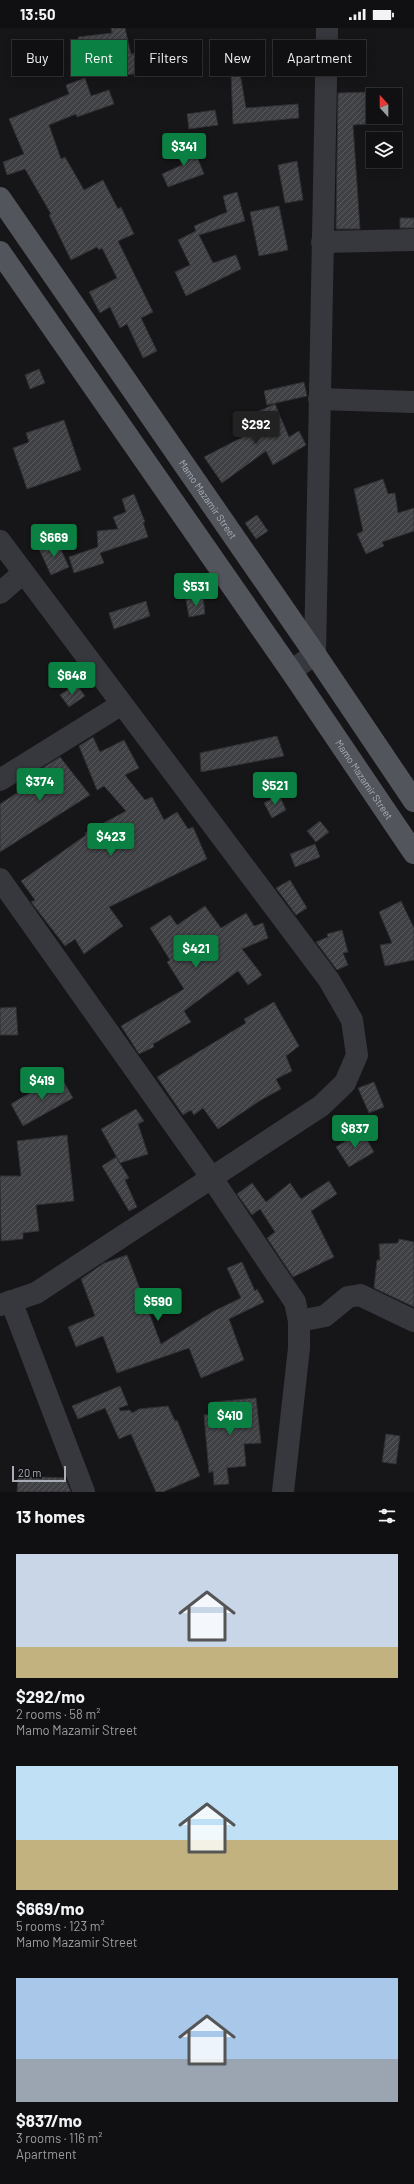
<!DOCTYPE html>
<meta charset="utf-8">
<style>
:root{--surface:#101012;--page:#1e1e20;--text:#f1f3f6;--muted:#9c9d9f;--line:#303032;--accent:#0b8043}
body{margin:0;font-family:Barlow,sans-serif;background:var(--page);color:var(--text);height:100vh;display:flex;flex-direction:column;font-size:15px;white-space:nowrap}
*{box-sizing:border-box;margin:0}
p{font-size:13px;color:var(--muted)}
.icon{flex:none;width:22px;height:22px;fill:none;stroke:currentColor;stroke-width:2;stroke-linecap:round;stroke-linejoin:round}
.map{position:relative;height:1464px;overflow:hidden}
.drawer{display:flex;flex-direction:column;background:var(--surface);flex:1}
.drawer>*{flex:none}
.banner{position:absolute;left:12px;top:12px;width:390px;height:36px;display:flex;gap:8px}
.needle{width:26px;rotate:339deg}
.controls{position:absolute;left:366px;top:60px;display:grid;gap:8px}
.controls a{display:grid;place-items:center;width:36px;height:36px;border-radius:0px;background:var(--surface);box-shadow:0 2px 10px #0003,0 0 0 1px var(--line);font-size:20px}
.scale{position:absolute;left:12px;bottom:10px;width:54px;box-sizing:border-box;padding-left:4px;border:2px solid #a8adb8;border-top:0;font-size:11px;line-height:14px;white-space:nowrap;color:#a8adb8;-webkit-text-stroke:3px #111113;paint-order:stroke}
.price{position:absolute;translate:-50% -34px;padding:0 9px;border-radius:4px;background:var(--accent);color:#fff;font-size:13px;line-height:26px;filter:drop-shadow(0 1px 2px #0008)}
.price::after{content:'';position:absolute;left:50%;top:24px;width:12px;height:9px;margin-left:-6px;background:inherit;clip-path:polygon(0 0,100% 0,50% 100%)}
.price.active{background:#222;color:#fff}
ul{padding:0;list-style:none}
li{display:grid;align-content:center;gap:8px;height:212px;padding:0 16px}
li span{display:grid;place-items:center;height:124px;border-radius:0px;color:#555}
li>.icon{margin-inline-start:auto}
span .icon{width:72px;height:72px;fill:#fffc;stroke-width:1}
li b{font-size:17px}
h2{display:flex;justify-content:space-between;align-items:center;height:48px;padding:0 16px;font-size:17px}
.pill{padding:0 14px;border-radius:0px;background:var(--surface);box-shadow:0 2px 10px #0003,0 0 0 1px var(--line);font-size:14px;line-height:36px}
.pill.active{background:var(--accent);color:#fff}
.status{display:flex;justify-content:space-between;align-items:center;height:28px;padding:0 20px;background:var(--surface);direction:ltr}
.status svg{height:11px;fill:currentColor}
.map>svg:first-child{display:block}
.building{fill:url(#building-hatch);stroke:#303034}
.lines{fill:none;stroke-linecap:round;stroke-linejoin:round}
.minor{stroke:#37383d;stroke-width:22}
.major{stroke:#53555c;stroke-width:22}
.labels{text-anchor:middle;stroke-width:3;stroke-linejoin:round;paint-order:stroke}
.street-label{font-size:10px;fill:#a8adb8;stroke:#111113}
</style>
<div class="status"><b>13:50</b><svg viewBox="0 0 49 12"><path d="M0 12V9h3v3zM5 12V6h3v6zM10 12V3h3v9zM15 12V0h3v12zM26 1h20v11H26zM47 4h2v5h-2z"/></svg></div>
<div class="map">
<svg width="414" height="1464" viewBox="0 0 414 1464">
<defs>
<pattern id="building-hatch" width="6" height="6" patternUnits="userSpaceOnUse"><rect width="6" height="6" fill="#404145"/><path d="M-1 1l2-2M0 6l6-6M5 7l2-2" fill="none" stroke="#595a5e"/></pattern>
</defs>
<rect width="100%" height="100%" fill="#161618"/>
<g class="building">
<polygon points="111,0 125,0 131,26 139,25 141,45 117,48 115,33 82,38 78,9 112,5"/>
<polygon points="240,45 246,80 298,76 299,90 233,96 231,46"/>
<polygon points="85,50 91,68 109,62 114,76 77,89 76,86 49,97 61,131 65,129 84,162 103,152 118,181 121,179 134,206 118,213 153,284 141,290 157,323 143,330 127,296 120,300 110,279 100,285 89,264 117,250 102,220 99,222 97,219 71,232 49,187 51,186 25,141 7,147 3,134 24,126 9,91 69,66 66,57"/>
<polygon points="367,64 369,96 353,97 360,201 336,201 338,65"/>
<polygon points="215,82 218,97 189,101 187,86"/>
<polygon points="192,116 204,146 168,159 162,146 182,137 176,122"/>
<polygon points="297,133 303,172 285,175 278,137"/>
<polygon points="237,164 245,193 199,207 213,235 236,227 241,241 186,268 175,244 190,237 178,212 196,203 194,198 227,184 223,168"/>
<polygon points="279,178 288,222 259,228 250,184"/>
<rect x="400" y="190" width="14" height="10"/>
<polygon points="39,341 45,355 30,361 25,347"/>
<polygon points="304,354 307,368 267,377 264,363"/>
<polygon points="275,376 289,409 299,403 306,417 273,437 266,423 222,455 204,429 256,402 250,387"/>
<polygon points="64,392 81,442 27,461 13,420 29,414 26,405"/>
<polygon points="383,451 388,466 395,465 398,485 414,480 414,503 382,514 384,518 366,526 357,506 363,503 354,461"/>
<polygon points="134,466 145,494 143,494 148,509 100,525 104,535 74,545 69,529 98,519 97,503 118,501 113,489 126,484 122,471"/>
<polygon points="257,487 268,503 256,511 245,495"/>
<polygon points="57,513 69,539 51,547 39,521"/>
<polygon points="203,569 205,586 189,589 186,572"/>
<polygon points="146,573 150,588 114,601 109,585"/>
<polygon points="76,656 85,668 69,679 60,667"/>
<polygon points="277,708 284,728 201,744 200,725"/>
<polygon points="93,709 100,724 124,712 139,740 125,747 145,772 152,769 164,792 177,784 188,801 193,799 207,831 109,879 123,898 84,926 75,911 65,918 31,874 35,872 21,853 86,807 85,805 126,783 104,758 97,762 79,718"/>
<polygon points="60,729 90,767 0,824 0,776 35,753 31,747"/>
<polygon points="279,767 286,782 272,790 264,775"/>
<polygon points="320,793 329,804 316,814 307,803"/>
<polygon points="315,816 320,829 295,839 290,826"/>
<polygon points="290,852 307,880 296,887 276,860"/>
<polygon points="401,873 414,900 414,932 385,938 380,917 392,915 379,884"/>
<polygon points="205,878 221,900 246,885 254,898 263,895 268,910 242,921 262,947 248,957 238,943 184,983 191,994 153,1016 154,1019 139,1026 121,998 184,961 167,934 170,932 150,900 170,887 177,897"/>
<polygon points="342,902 348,924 343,925 348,937 337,942 316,914 328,909 327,906"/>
<polygon points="274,974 299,1018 286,1028 292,1043 276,1051 281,1061 261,1072 218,1101 203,1080 194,1087 191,1082 183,1087 157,1049 246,995 244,991"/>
<polygon points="16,979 18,1007 0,1007 0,980"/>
<polygon points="60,1047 73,1070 23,1098 11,1076"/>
<polygon points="374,1054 384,1079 369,1085 358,1060"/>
<polygon points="136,1081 144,1093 138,1096 148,1126 120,1135 101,1101"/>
<polygon points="362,1103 374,1124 349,1139 336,1119"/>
<polygon points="67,1107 74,1173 36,1177 39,1203 23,1205 23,1211 1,1213 0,1148 21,1148 17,1113"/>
<polygon points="116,1129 129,1150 125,1152 137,1179 129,1183 102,1138"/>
<polygon points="329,1153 337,1166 311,1183 334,1229 293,1249 267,1210 275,1204 260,1181 252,1187 237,1166 252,1155 266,1174 290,1155 301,1171"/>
<polygon points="399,1211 414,1214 414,1279 374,1260 377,1232 380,1232 379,1216 398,1215"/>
<polygon points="127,1227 161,1316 214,1283 241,1270 227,1240 242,1234 255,1263 257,1261 264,1274 229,1291 244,1332 201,1350 189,1320 117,1345 103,1308 76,1319 68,1299 95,1288 81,1251 104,1235"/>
<polygon points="120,1358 128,1377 119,1380 120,1383 130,1382 132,1385 139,1381 168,1378 175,1393 177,1392 200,1448 163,1464 156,1464 131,1406 119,1411 105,1380 78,1391 72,1378"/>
<polygon points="256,1370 261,1415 244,1416 246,1438 227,1440 229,1456 214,1457 213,1443 209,1445 204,1387 214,1386 213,1374"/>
<polygon points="386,1406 400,1408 396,1436 382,1434"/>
<polygon points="18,1448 65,1450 71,1464 17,1464"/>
</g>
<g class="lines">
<g class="minor">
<polyline points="322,214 414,212"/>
<polyline points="319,371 414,374"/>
<polyline points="0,513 329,952 352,992 357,1027 345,1055 321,1078 36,1265 0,1277"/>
<polyline points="0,565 23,545"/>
<polyline points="291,643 315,626 327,0"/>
<polyline points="0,752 122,676"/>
<polyline points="0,851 211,1149 295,1274 299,1293 299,1320 283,1464"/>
<polyline points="11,1273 84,1464"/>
<polyline points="299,1293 325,1288 348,1269 360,1267 414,1293"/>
</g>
<g class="major">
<path id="s1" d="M0 170 315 626 414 773"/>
<path id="s2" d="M0 224 291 643 414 825"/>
</g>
</g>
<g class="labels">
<g class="street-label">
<text dy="4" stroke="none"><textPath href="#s1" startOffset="366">Mamo Mazamir Street</textPath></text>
<text dy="4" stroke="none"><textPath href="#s2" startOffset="641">Mamo Mazamir Street</textPath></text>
</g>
</g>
</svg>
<div class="controls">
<a><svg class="needle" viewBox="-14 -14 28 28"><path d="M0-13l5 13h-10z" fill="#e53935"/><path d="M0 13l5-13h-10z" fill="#9c9d9f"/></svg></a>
<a><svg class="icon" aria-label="layers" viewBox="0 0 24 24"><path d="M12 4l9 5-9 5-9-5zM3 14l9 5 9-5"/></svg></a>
</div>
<div class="scale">20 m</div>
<b class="price" style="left:184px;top:139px">$341</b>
<b class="price active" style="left:256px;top:417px">$292</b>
<b class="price" style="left:54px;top:530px">$669</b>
<b class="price" style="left:196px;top:579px">$531</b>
<b class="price" style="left:72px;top:668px">$648</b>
<b class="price" style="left:40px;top:774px">$374</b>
<b class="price" style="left:275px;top:778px">$521</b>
<b class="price" style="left:111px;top:829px">$423</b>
<b class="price" style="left:196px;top:941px">$421</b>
<b class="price" style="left:42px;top:1073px">$419</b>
<b class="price" style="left:355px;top:1121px">$837</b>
<b class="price" style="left:158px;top:1294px">$590</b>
<b class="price" style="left:230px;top:1408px">$410</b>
<div class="banner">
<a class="pill">Buy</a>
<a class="pill active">Rent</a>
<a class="pill">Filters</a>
<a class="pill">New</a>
<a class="pill">Apartment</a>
</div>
</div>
<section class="drawer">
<h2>13 homes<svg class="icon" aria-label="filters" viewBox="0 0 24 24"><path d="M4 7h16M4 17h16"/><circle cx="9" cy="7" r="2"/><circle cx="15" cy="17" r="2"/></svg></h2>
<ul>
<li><span style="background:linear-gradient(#c9d6e8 75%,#c2b280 0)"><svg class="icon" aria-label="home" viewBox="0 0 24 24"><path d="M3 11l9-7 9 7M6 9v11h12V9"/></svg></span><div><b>$292/mo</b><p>2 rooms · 58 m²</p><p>Mamo Mazamir Street</p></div></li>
<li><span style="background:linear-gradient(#bfe0f5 60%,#c2b280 0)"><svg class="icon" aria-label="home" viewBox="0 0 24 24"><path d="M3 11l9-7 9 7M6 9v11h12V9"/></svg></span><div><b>$669/mo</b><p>5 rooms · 123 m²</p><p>Mamo Mazamir Street</p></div></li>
<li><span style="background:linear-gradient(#a9c7e8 65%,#9aa5b1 0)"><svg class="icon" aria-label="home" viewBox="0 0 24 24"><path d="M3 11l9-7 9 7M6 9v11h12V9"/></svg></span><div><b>$837/mo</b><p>3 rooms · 116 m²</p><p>Apartment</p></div></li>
</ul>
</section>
